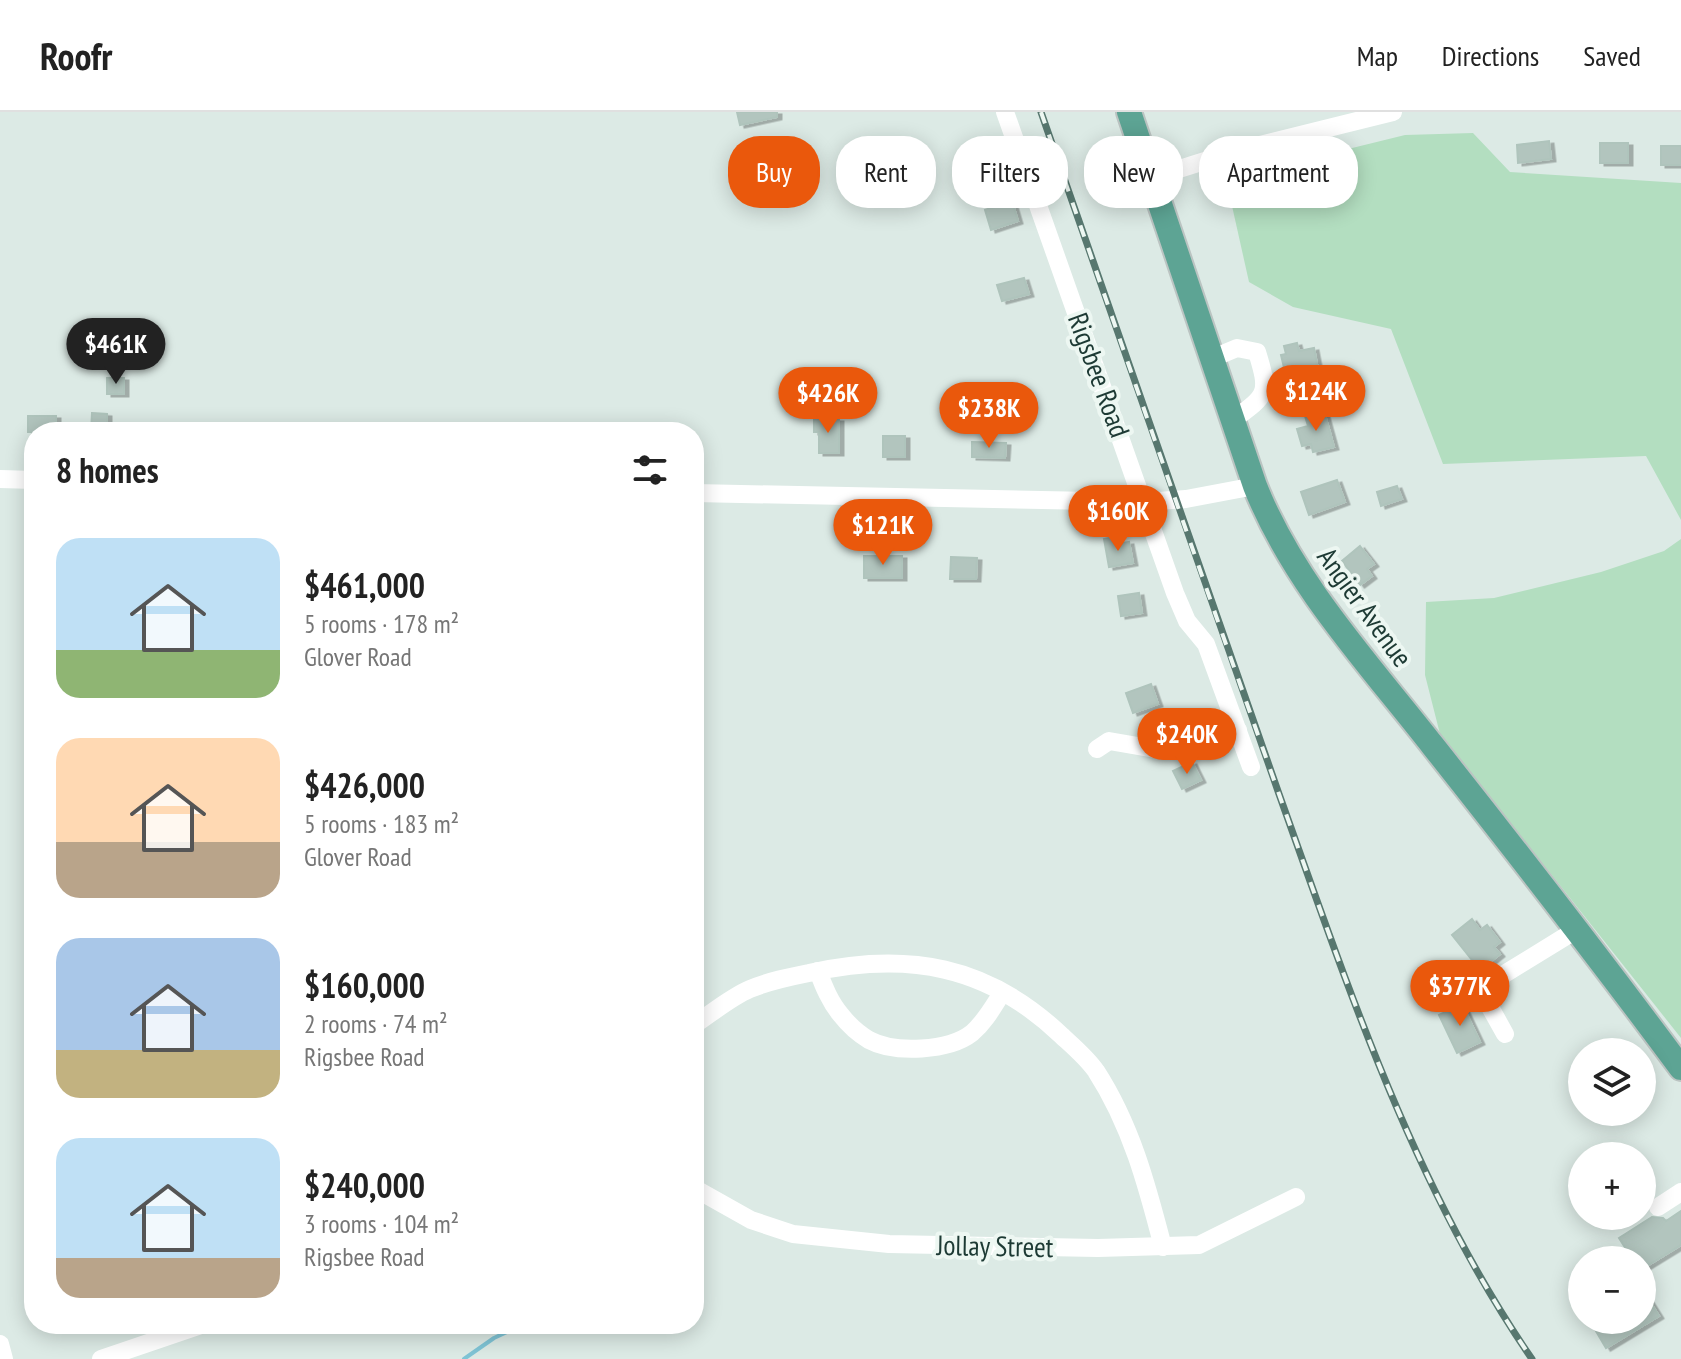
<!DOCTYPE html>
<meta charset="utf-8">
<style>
:root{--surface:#fff;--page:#f6f6f6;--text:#222;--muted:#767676;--line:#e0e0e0;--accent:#ea580c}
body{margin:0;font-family:"PT Sans Narrow",sans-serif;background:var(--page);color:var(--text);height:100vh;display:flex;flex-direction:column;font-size:30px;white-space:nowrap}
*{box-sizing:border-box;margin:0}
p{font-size:26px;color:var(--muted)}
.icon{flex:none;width:44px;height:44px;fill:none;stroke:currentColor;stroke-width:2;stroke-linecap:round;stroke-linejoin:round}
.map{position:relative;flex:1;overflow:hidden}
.sheet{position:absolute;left:24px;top:310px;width:680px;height:912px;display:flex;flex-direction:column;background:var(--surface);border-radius:32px;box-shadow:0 4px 20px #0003}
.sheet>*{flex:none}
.top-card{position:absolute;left:728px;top:24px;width:760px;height:72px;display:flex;gap:16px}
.controls{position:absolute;left:1568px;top:926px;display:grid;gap:16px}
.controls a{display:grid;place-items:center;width:88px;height:88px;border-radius:50%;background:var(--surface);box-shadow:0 4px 20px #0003;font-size:40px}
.price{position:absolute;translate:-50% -68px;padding:0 18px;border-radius:28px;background:var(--accent);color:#fff;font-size:26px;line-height:52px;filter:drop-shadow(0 2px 4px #0008)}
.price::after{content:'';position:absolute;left:50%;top:48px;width:24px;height:18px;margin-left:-12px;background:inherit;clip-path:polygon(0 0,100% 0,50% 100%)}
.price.active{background:#222;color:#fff}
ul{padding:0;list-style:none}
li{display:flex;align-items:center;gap:24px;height:200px;padding:0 32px}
li span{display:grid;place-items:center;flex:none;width:224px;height:160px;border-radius:24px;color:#555}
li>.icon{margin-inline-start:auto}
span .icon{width:96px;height:96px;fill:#fffc;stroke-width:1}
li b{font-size:34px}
h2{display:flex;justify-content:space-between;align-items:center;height:96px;padding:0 32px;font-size:34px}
.chip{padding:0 28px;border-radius:32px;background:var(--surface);box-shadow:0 4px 20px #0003;font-size:28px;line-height:72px}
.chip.active{background:var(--accent);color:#fff}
header{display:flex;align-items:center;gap:48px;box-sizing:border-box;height:112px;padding:0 40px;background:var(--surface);border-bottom:2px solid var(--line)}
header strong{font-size:38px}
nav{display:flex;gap:44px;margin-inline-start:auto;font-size:28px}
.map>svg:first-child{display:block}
.green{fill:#b3dec0}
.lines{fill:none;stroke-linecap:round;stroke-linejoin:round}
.stream{stroke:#7fc4d5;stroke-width:4}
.building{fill:#b2c5be;stroke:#afc4bc;stroke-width:2;filter:url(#shadow)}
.major-casing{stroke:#bbc4c2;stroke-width:28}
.minor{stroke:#fff;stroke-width:18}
.major{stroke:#5da494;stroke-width:24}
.rail-casing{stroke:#57776f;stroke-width:7}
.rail{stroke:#edf7f2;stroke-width:4;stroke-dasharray:12;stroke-linecap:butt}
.labels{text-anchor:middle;stroke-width:8;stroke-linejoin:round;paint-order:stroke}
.street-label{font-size:28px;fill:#1d3a34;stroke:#edf7f2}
</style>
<header>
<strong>Roofr</strong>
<nav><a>Map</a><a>Directions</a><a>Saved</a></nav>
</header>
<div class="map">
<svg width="1681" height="1247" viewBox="0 0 1681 1247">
<defs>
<filter id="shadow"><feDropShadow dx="4.5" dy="2.5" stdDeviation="0" flood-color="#0004"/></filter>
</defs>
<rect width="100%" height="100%" fill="#dceae5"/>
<g class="green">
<polygon points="1473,21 1510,60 1681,71 1681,408 1646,344 1443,352 1391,217 1293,195 1249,170 1226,67 1405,23"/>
<polygon points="1681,427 1681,926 1440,622 1425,563 1426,490 1494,486 1601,460 1664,439"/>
</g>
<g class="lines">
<polyline class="stream" points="464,1247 494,1226 524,1212"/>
</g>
<g class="building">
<polygon points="737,0 777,0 777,5 740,13"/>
<polygon points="1549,29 1551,47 1518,51 1517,33"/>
<rect x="1600" y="31" width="28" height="20"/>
<rect x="1661" y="34" width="20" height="19"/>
<polygon points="1012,89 1018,109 991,118 985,98"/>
<polygon points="1024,166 1029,182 1002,189 997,173"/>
<polygon points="1297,231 1299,239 1314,236 1318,257 1286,264 1281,243 1286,242 1284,234"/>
<rect x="107" y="266" width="17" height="16"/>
<polygon points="1324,299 1334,335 1313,340 1311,332 1302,334 1297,317 1308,314 1305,304"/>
<polygon points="92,301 107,302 107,320 91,320"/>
<rect x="28" y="304" width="28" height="16"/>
<polygon points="814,307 839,307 839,341 819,341 819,320 814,320"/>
<rect x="883" y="324" width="22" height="21"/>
<polygon points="972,330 1006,331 1005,346 972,345"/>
<polygon points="1337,368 1345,390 1309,403 1301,380"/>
<polygon points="1397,374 1402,387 1381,394 1377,380"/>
<polygon points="1116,425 1117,432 1129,430 1133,451 1109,455 1104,427"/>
<polygon points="1360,434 1374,452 1367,457 1372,464 1360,473 1342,449"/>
<rect x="864" y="444" width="38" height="22"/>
<polygon points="951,445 977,446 976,467 950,467"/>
<polygon points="1139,481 1142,501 1121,504 1118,484"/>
<polygon points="1151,572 1158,592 1133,601 1126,581"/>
<polygon points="1192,650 1201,668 1182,677 1173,659"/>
<polygon points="1472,807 1480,818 1487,813 1500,830 1494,835 1500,842 1480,858 1452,823"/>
<polygon points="1462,892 1480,930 1457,941 1439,903"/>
<polygon points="1681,1099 1681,1133 1642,1157 1642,1148 1633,1148 1619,1126 1652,1105 1663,1106 1666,1109"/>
<polygon points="1642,1177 1659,1204 1606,1236 1593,1214 1603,1208 1642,1208"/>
</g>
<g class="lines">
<defs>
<path id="major" d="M1129 0 1255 374C1294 472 1369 552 1433 634 1517 740 1600 847 1681 956"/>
</defs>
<use href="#major" class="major-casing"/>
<g class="minor">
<polyline points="1005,0 1175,481 1187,509 1206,532 1251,655"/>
<polyline points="1151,66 1236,39 1393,0"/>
<path d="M1213 246 1237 236 1257 240C1270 282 1267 283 1233 308"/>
<polyline points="0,367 34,368"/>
<polyline points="694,381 1144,390 1186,387 1255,374"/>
<polyline points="1097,637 1109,629 1161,638 1185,636 1238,618"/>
<path d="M818 859C824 875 830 890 841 903 848 912 859 922 869 928 895 942 949 939 972 921 985 910 993 895 1002 881"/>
<path d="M694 913C712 901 731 885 750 877 769 869 789 865 809 861 907 839 988 853 1062 924 1074 935 1087 946 1096 959 1131 1013 1147 1073 1163 1135"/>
<polyline points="1505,922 1480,877 1576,818"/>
<polyline points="694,1076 751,1108 793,1122 889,1132 1098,1136 1199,1133 1296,1085"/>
<polyline points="1658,1095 1681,1080"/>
<polyline points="0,1232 4,1247"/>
<polyline points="101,1247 204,1212"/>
</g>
<use href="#major" class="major"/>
<defs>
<path id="rail" d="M1041 0C1120 227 1198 455 1279 682 1348 875 1414 1076 1532 1247"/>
</defs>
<use href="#rail" class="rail-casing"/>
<use href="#rail" class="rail"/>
</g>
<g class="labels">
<g class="street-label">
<text transform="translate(1099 263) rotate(70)" y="10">Rigsbee Road</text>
<text transform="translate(1365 495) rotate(54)" y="10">Angier Avenue</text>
<text transform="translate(995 1134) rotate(1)" y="10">Jollay Street</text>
</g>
</g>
</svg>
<div class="controls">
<a><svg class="icon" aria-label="layers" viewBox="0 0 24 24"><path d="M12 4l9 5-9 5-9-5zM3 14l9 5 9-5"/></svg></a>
<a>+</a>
<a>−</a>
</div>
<b class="price active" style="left:116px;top:274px">$461K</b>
<b class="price" style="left:1316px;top:321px">$124K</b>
<b class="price" style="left:828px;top:323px">$426K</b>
<b class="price" style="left:989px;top:338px">$238K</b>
<b class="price" style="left:1118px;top:441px">$160K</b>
<b class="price" style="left:883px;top:455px">$121K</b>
<b class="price" style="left:1187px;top:664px">$240K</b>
<b class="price" style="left:1460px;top:916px">$377K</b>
<div class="top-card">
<a class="chip active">Buy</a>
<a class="chip">Rent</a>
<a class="chip">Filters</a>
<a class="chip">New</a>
<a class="chip">Apartment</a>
</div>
<section class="sheet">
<h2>8 homes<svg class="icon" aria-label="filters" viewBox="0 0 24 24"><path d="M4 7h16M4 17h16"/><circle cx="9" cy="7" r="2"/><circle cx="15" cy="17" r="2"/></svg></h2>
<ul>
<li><span style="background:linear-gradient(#bfe0f5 70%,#8fb573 0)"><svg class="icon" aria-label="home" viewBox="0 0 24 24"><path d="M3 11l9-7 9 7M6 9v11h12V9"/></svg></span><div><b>$461,000</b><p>5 rooms · 178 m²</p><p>Glover Road</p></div></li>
<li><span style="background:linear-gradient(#ffd9b3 65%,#b9a48a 0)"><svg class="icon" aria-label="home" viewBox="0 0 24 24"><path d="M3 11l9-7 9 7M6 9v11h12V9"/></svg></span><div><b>$426,000</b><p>5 rooms · 183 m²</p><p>Glover Road</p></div></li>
<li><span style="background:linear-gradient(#a9c7e8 70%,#c2b280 0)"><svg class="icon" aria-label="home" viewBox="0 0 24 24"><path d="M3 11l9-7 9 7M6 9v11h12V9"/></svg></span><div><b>$160,000</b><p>2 rooms · 74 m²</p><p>Rigsbee Road</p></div></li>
<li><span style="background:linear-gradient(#bfe0f5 75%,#b9a48a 0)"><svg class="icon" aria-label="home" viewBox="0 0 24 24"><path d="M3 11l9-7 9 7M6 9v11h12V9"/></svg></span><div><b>$240,000</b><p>3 rooms · 104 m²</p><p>Rigsbee Road</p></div></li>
</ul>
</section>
</div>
